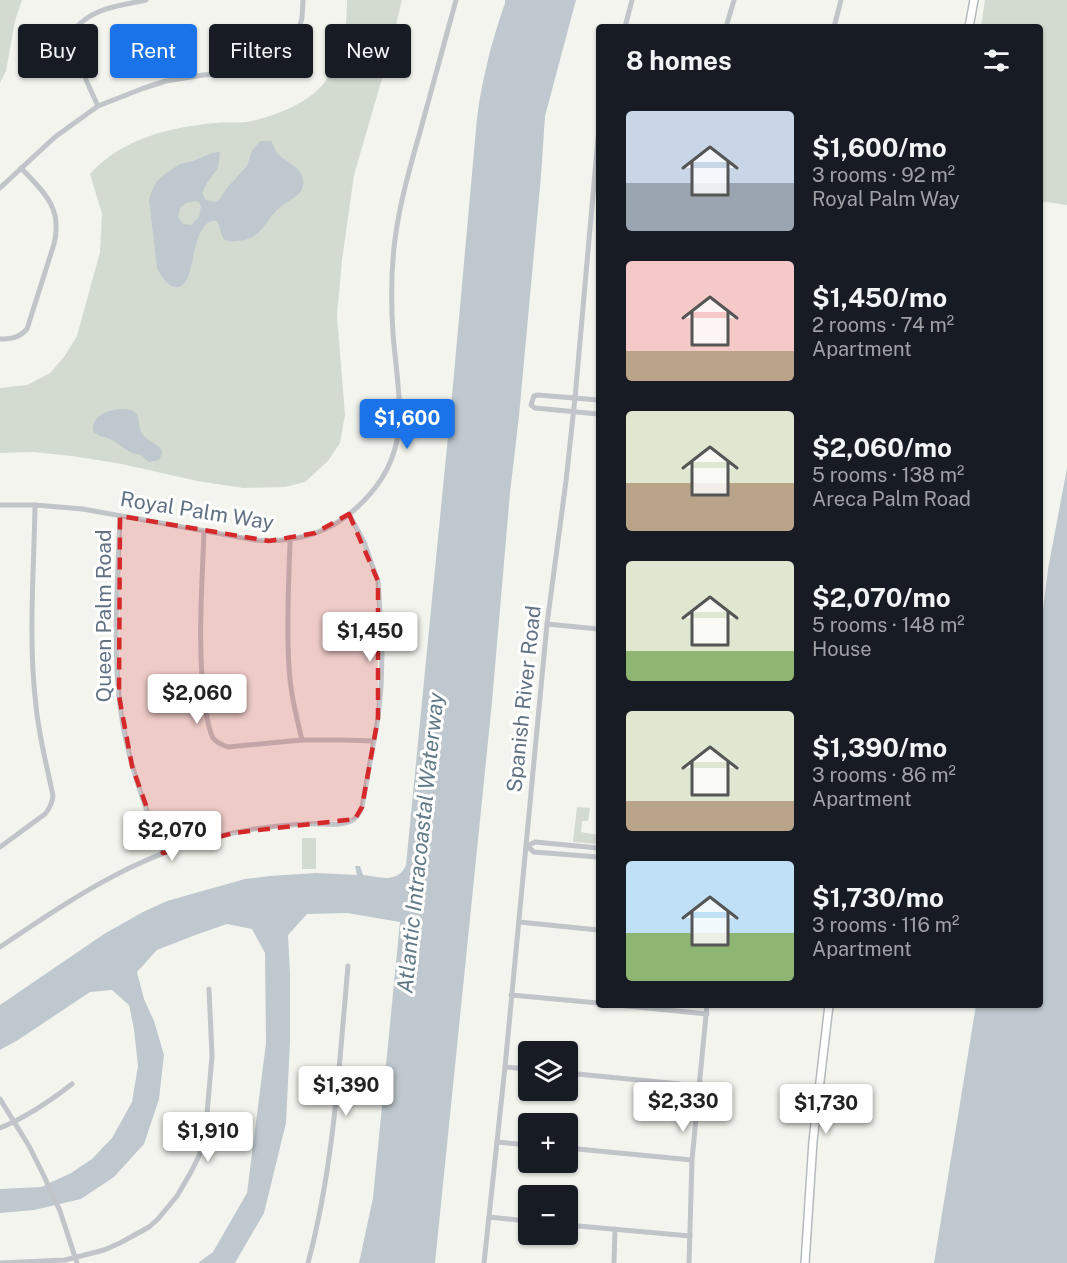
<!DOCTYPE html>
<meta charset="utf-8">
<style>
:root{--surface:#171b24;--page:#20242c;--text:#f1f3f6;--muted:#9ea1a6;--accent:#1a73e8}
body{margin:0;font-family:"Public Sans",sans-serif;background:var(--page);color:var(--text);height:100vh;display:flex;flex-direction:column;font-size:22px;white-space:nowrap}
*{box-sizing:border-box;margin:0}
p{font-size:20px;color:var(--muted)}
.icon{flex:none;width:33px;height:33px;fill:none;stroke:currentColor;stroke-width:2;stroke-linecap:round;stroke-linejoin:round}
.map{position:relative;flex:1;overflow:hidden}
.panel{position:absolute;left:596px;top:24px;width:447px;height:984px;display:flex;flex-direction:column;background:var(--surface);border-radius:6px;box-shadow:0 2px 4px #0004}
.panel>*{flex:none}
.guide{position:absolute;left:18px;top:24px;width:488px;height:54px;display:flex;gap:12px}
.controls{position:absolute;left:518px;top:1041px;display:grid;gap:12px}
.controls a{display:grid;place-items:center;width:60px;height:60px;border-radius:6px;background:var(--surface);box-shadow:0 2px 4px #0004;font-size:30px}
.price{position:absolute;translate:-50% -51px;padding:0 14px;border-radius:6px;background:#fff;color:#222;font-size:20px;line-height:39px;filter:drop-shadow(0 2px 3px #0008)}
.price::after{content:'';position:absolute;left:50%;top:36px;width:18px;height:14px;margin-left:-9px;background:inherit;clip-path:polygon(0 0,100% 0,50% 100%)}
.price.active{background:var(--accent);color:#fff}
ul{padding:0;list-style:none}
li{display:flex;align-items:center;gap:18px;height:150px;padding:0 30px}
li span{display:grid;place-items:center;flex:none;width:168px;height:120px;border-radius:6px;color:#555}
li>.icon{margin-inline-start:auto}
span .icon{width:72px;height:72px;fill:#fffc;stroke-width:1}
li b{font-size:26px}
h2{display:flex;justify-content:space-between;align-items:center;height:72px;padding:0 30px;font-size:26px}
.pill{padding:0 21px;border-radius:6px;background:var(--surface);box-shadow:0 2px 4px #0004;font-size:21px;line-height:54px}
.pill.active{background:var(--accent);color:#fff}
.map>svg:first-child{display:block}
.green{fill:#d3dbd0}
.water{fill:#bec8ce;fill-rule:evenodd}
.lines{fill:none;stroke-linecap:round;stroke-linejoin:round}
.secondary-casing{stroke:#b5babf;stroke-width:10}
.street{stroke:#c1c4c8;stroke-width:5}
.secondary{stroke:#fff;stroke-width:7}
.marked{fill:#d62828;fill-opacity:0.2;stroke:#d62828;stroke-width:4.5;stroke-dasharray:12 8;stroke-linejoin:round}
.labels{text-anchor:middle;stroke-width:6;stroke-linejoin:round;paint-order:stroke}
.street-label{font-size:21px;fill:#617183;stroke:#fff}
.water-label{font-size:22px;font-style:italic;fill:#617a87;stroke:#fff}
</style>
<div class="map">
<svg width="1067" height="1263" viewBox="0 0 1067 1263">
<rect width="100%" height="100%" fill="#f4f4ef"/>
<g class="green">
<polygon points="0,0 22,0 15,21 6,71 0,83"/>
<path d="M347 0H402L388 58 354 175 342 260 337 315 345 415 340 443 328 461 305 482 285 487 243 488 197 481 122 464 72 456 33 452 0 453V388L27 385 50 373 64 357 77 336 100 252 102 214 90 174C121 139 170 127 215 123 226 122 237 123 247 122 272 117 308 104 324 83 327 80 328 74 330 71 334 63 340 54 342 46 346 33 347 13 347 0Z"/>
<polygon points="985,0 1067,0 1067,205 1040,201 1040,27 981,27"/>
<polygon points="577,807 590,808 588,821 582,821 581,832 598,835 598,844 573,842"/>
<rect x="302" y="838" width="14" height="31"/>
</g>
<g class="water">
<path d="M505 0H576L545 116 541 176 519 416 510 493 492 702 435 1263H359L373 1198 400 922 347 913 307 914 288 935 290 974V1041L286 1123 264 1213 235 1263H198L213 1252 247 1193 266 1043 265 953 252 929 227 924 198 934 157 950 137 972 144 999 154 1021 164 1055 159 1099 144 1144 114 1177 81 1199 34 1210 0 1213V1189L41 1187 71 1173 92 1159 112 1138 132 1102 138 1066 134 1029 129 1005 112 990 90 992 18 1040 0 1050V1005L104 934 143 912 167 901 245 879 270 876 316 873 357 875 355 866H360L363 875C380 877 398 884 406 865L453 385 477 118C482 79 492 40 505 3Z"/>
<path d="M260 141H271C274 146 276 153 281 157 289 163 301 168 303 179 306 196 287 200 278 209 263 223 262 240 236 241 232 242 226 242 223 238 220 233 220 226 217 221 195 217 194 266 187 279 176 298 163 280 157 268L149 200 153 188 157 181 165 174 180 164 193 161 212 153 220 152 218 168 207 183 202 193 206 200 216 202 220 199 226 189 247 166 252 151ZM195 201 199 202 201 207 199 217 191 225 183 224 178 217 180 208 186 203Z"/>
<path d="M122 409C146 410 134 421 143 435 148 441 156 443 162 450V454L159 460 149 462 141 455C128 454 122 445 110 439 103 436 98 437 93 431 92 414 109 410 122 409Z"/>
<polygon points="1067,468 1067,1263 934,1263 976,1005 1040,1005 1040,634 1048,569"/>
</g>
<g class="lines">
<defs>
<g id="secondary">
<polyline points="969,27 974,0"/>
<polyline points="805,1263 813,1141 829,1005"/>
</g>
</defs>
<use href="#secondary" class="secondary-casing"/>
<g class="street">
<polyline points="625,27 632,0"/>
<polyline points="726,27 734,0"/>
<polyline points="834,27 841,0"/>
<path d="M98 106C92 93 71 49 71 37 72 31 77 26 82 22 99 7 124 5 146 0"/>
<polyline points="0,188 55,137 98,106 144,88 166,81 203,75 252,72 264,69 275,62 284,55 292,46 297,35 302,18 303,0"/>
<path d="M0 339C11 339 19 338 27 329L54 244C63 208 44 192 21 168"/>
<polyline points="598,400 538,395 534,396 531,405 535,408 598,414"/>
<path d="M0 505H35L83 509 255 540C291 543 325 535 353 511 415 458 399 405 393 334 391 303 391 270 395 239 400 202 410 167 420 132 432 88 444 44 456 0"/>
<path d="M120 516C118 581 112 648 121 713 128 762 145 807 163 853"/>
<path d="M204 531C202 589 197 648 205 706 207 716 208 729 213 738 217 743 222 745 228 747L302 740H343L374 741"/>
<path d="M290 540C289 582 286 624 289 666 290 691 296 715 302 740"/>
<polyline points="547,624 598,629"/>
<polyline points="527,846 534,852 598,857"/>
<polyline points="527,846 535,842 598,848"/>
<path d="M0 847 45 814C50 808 52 804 53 796 47 766 39 737 36 706 28 640 34 572 35 505"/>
<polyline points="519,922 598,930"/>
<path d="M0 947C76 896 141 851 233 833 257 828 281 825 306 824 320 823 338 827 351 821 357 818 360 813 362 807L378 718 381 687 382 654 379 595 378 581 364 542 349 514"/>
<polyline points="511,995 598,1003"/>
<polyline points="617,1005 707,1014"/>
<polyline points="505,1067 528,1069"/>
<polyline points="567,1073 700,1086"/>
<polyline points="0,1099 29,1146 44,1176 60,1211 77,1263"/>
<path d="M0 1128C27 1117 49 1102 72 1084"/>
<polyline points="497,1142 528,1145"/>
<polyline points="567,1148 692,1160"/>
<polyline points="489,1217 528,1221"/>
<polyline points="567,1225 690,1236"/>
<polyline points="0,1263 65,1260 104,1250 120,1243 149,1227 158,1219 177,1196 191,1172 199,1156 205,1137 212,1056 209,989"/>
<path d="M308 1263C334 1166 339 1065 348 966"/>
<polyline points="484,1263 505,1067 547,624 566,481 575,398 598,138"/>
<polyline points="614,1263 615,1229"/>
<polyline points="689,1263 692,1160 707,1005"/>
</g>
<use href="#secondary" class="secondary"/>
</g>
<path class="marked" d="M349 514 378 581V718L362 807 355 819 233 833 163 853 132 766 119 696 120 516 269 541 315 533Z"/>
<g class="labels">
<g class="street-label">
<text transform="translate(197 511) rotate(9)" y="7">Royal Palm Way</text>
<text transform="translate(104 616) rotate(-90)" y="7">Queen Palm Road</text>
<text transform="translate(524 699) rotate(-84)" y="7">Spanish River Road</text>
</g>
<g class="water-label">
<text transform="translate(420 843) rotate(-84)" y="8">Atlantic Intracoastal Waterway</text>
</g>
</g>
</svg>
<div class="controls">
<a><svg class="icon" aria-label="layers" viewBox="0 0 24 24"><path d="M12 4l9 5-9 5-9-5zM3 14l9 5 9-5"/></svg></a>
<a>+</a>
<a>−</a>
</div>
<b class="price active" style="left:407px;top:450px">$1,600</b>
<b class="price" style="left:370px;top:663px">$1,450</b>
<b class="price" style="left:197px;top:725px">$2,060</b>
<b class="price" style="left:172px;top:862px">$2,070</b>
<b class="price" style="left:346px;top:1117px">$1,390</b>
<b class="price" style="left:683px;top:1133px">$2,330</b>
<b class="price" style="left:826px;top:1135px">$1,730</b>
<b class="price" style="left:208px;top:1163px">$1,910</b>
<div class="guide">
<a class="pill">Buy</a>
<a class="pill active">Rent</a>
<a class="pill">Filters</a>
<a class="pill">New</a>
</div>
<section class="panel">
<h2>8 homes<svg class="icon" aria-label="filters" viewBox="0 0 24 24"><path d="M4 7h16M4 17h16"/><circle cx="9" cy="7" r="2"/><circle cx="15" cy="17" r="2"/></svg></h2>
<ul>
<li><span style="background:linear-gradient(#c9d6e8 60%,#9aa5b1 0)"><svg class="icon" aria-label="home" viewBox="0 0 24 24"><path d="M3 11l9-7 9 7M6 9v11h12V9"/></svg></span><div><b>$1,600/mo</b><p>3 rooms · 92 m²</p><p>Royal Palm Way</p></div></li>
<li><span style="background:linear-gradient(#f6c9c9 75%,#b9a48a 0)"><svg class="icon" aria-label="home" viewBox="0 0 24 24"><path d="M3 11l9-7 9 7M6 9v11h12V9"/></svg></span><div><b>$1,450/mo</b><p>2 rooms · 74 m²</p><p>Apartment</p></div></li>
<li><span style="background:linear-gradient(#dfe7d0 60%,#b9a48a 0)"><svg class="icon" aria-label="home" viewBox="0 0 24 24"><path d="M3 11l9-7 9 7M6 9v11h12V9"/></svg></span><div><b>$2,060/mo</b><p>5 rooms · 138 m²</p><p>Areca Palm Road</p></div></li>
<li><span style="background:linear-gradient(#dfe7d0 75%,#8fb573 0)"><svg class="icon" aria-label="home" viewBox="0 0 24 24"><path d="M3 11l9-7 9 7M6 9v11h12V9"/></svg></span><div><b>$2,070/mo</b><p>5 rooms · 148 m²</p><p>House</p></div></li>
<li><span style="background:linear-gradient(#dfe7d0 75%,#b9a48a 0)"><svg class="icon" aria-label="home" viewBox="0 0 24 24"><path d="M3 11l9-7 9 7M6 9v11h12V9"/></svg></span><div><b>$1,390/mo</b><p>3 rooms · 86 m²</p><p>Apartment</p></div></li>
<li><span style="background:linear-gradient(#bfe0f5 60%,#8fb573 0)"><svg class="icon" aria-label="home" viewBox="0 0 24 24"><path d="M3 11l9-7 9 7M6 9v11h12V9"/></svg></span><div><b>$1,730/mo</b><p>3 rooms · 116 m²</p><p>Apartment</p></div></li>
</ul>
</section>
</div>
